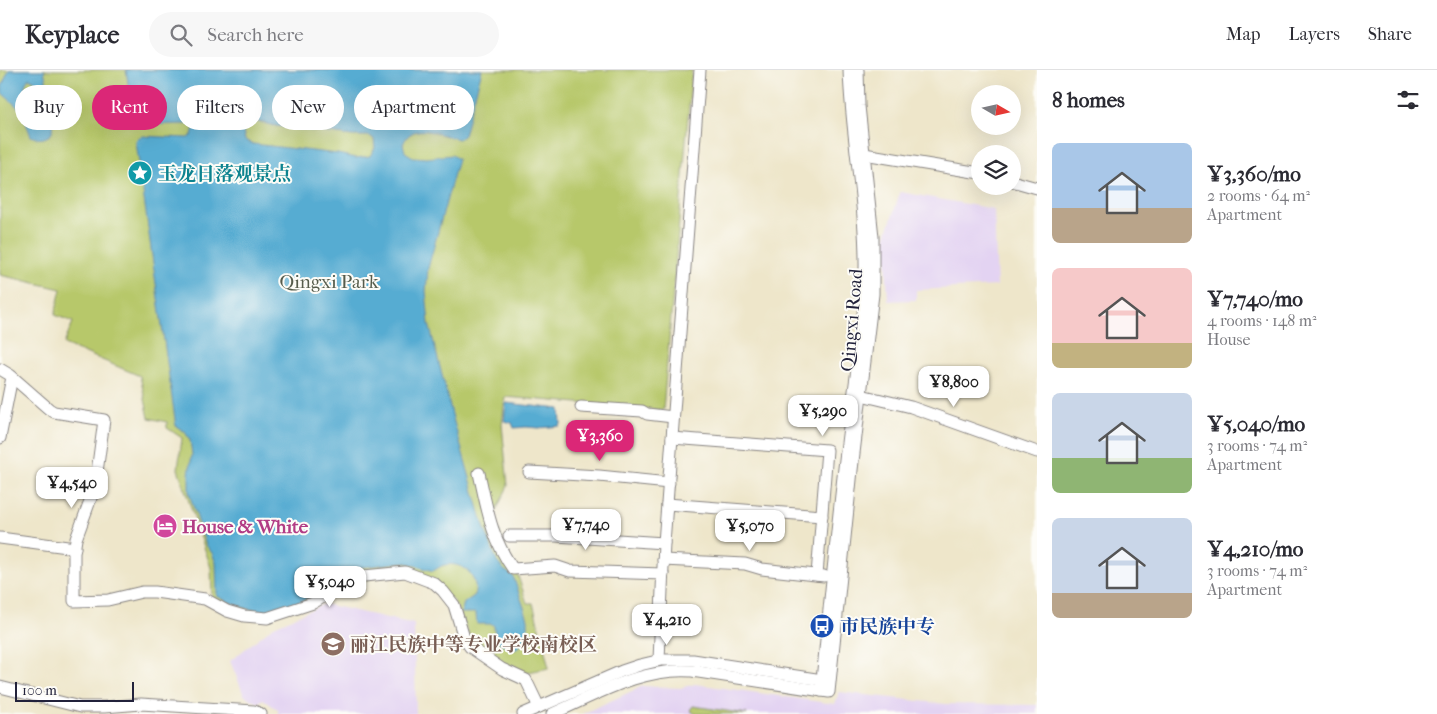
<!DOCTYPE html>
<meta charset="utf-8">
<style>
:root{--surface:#fff;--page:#f7f7f7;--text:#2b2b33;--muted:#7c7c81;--line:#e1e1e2;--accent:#db2777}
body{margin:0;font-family:"IM FELL French Canon","Noto Serif SC",serif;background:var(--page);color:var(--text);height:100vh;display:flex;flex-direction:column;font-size:19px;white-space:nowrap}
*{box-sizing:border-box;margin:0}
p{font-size:16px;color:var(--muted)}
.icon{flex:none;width:28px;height:28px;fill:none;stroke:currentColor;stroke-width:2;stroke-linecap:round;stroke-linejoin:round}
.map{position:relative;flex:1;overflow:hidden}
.side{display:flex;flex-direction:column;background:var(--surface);width:400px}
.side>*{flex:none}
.guide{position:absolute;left:15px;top:15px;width:475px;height:45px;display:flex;gap:10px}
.needle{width:32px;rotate:99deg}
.buttons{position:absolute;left:971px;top:15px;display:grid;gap:10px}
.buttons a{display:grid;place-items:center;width:50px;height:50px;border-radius:50%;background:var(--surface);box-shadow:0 5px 20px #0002;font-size:25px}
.scale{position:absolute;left:15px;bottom:12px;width:119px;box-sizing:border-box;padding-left:5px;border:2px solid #22223b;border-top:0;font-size:14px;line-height:18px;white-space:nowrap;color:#22223b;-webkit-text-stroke:4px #fdfcf7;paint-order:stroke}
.price{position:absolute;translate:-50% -42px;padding:0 11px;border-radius:10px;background:#fff;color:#222;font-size:16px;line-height:32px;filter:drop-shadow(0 1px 2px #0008)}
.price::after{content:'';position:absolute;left:50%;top:30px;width:15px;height:11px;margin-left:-8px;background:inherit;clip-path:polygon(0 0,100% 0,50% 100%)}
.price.selected{background:var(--accent);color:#fff}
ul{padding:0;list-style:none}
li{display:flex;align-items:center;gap:15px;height:125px;padding:0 15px}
li span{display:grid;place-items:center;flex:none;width:140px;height:100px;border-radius:8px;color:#555}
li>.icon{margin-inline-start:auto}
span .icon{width:60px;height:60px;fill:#fffc;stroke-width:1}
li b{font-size:21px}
h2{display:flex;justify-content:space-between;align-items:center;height:60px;padding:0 15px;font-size:21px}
.chip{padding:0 18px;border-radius:22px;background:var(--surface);box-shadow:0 5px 20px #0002;font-size:18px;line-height:45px}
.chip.selected{background:var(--accent);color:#fff}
header{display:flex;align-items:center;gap:30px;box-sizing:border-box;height:70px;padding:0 25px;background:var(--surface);border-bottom:1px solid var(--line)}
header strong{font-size:24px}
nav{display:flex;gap:28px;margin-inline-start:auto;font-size:18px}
.search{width:350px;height:45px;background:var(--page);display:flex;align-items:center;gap:12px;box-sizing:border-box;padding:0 18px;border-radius:28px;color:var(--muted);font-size:19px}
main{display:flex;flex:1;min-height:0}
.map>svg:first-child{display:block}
.built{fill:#e3d3f2}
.green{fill:#b7c86b;stroke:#6c7553}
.water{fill:#56acd2;stroke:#3c6786;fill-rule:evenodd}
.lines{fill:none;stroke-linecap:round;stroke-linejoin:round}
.minor-casing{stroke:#888482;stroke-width:13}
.minor{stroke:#fff;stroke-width:11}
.labels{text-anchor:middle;stroke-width:4;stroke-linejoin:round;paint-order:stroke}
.culture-label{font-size:19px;font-weight:bold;fill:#0d838f;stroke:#fdfcf7;text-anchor:start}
.park-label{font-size:19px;fill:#565c4c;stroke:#fdfcf7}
.street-label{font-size:19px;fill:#22223b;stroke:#fdfcf7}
.hotel-label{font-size:19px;font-weight:bold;fill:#b23c85;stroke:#fdfcf7;text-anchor:start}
.transit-label{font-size:19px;font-weight:bold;fill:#164399;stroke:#fdfcf7;text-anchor:start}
.education-label{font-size:19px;font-weight:bold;fill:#785e54;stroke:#fdfcf7;text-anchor:start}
</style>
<header>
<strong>Keyplace</strong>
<div class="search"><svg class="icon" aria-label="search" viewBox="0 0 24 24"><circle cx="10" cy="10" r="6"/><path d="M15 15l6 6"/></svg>Search here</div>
<nav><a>Map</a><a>Layers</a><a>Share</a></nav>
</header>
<main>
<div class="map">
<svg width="1037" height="644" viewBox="0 0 1037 644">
<rect width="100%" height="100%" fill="#fdfcf7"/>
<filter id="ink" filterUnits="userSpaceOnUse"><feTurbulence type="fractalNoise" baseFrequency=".02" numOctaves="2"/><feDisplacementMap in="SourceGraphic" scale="10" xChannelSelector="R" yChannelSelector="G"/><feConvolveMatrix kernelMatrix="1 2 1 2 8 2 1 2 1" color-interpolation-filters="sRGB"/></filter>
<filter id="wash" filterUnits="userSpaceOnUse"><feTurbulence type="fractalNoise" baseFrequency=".0096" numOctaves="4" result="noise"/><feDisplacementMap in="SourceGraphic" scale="20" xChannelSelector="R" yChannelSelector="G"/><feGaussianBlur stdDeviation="1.12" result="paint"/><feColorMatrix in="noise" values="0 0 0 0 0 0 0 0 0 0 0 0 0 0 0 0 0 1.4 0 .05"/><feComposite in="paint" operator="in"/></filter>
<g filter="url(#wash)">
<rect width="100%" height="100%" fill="#eee6ca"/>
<g class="built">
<polygon points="900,122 994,139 997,216 916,220 916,230 888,231 885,169"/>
<polygon points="324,534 414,554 416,644 278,644 278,640 263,629 258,633 244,625 230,591 274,556"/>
<polygon points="695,614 835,634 839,622 946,634 1037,635 1037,644 582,644 643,616 680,618"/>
</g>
<g class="green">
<polygon points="0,0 692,0 663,340 505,327 502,355 508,416 493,447 517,503 527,533 533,533 549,598 523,603 514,600 473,573 453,530 399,498 283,541 251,544 212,530 211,498 178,399 182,368 167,358 167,352 149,348 140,306 64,274 73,252 55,245 61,219 0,205"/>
<polygon points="693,636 747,644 695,644 690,640"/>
</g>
<g class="water">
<path d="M9 0H44L53 45 52 63C46 69 39 70 31 66L21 40 2 23V16ZM29 8 35 11C39 22 43 29 35 38 23 31 21 18 29 8Z"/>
<path d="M126 0H482L464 65 459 69C440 66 413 49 403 74L405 82 413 87 427 88 452 85 458 89 428 198 426 221 429 254 454 352 484 457 497 492 504 500 513 506 528 549C529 562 525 572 515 580 499 573 495 574 494 556L492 554H477L476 544 475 543H461L464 533 474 526C480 507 464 491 444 495 440 496 437 499 433 501L404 492 355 498C346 501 340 507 332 513 291 541 263 552 217 526L216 493 212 483 206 475 189 423V404L192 384 190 370 185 362 176 356 136 72 138 68 142 66 188 68 192 65 194 58 189 54 139 55 134 52ZM250 51 259 52 276 56 352 66H370L374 69 375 78 370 86 356 88 338 84 253 74 245 70 243 61 246 53Z"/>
<polygon points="506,333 560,339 561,354 560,356 539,358 526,357 514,358 512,353 504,351"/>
</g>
</g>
<g filter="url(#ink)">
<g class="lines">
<defs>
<g id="minor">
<polyline points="864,84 980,103"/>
<polyline points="1012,111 1037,118"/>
<polyline points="0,299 10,305 49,339 54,342 104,350 95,417 76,469 74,482 74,531 108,530 142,522 155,522 205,529 227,541 244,546 267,548 313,533 352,510 364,506 405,502 434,513 443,521 454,535 464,568 470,577 502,599 526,610 539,637"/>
<polyline points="861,325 911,337 1037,382"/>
<polyline points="581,337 642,341 647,344 673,347"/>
<polyline points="0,368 12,307"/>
<polyline points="672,368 827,380 817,505"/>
<polyline points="529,402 599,406 669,413"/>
<path d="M479 403C487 438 491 468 513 499L555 496 570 501 663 504"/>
<polyline points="667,434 822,446"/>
<polyline points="509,466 556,466 664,473"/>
<polyline points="0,468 75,478"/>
<polyline points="663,490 745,494 762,499 824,506"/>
<polyline points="659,590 664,473 700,0"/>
<polyline points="0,617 80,637 104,637 141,634 254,641 261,644"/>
<path d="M821 621C829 538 837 455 847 373 854 316 865 257 865 200 866 133 851 67 849 0"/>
<polyline points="523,644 622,601 640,595 661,590 693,590 829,611"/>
<path d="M552 644C596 625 642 597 692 601L829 622 852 400 873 224V167L859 36 858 0"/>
</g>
</defs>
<use href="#minor" class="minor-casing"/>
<use href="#minor" class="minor"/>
</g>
</g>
<defs>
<symbol id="sight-disc" viewBox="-11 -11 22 22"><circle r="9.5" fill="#0f9aa8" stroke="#fdfcf7"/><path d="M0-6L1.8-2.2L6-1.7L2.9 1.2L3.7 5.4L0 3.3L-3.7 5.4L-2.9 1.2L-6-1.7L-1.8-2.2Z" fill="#fff"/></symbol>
<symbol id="hotel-disc" viewBox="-11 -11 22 22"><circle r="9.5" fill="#d1479c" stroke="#fdfcf7"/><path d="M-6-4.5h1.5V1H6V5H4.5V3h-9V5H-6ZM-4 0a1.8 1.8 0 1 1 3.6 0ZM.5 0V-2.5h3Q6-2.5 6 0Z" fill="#fff"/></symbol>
<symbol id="bus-disc" viewBox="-11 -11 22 22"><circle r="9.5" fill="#1a4fb4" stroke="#fdfcf7"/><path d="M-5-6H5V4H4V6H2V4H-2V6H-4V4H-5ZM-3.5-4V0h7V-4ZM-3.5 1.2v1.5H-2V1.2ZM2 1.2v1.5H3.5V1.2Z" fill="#fff"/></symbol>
<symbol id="school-disc" viewBox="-11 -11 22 22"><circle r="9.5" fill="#8d6e63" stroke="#fdfcf7"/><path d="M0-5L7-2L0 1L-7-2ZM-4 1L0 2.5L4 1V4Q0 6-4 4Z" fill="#fff"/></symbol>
</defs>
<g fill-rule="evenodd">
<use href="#sight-disc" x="126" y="89" width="28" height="28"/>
<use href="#hotel-disc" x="151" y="442" width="28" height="28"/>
<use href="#bus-disc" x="808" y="542" width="28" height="28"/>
<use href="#school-disc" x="319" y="560" width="28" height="28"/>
</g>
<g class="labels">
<g class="culture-label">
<text x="158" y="110">玉龙日落观景点</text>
</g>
<g class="park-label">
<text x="329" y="218">Qingxi Park</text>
</g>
<g class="street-label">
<text transform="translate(851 250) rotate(-85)" y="7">Qingxi Road</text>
</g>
<g class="hotel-label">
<text x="182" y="463">House &amp; White</text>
</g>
<g class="transit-label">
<text x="840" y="563">市民族中专</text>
</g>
<g class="education-label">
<text x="350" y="581">丽江民族中等专业学校南校区</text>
</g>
</g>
</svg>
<div class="buttons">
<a><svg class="needle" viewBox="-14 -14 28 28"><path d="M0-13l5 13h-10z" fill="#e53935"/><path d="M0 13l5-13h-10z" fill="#7c7c81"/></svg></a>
<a><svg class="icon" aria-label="layers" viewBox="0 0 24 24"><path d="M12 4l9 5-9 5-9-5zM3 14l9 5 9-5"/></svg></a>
</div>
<div class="scale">100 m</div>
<b class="price" style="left:954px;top:338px">¥8,800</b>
<b class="price" style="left:823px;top:367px">¥5,290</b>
<b class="price selected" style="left:600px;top:392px">¥3,360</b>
<b class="price" style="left:72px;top:439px">¥4,540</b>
<b class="price" style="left:586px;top:481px">¥7,740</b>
<b class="price" style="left:750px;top:482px">¥5,070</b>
<b class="price" style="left:330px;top:538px">¥5,040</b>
<b class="price" style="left:667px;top:576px">¥4,210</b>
<div class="guide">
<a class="chip">Buy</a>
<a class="chip selected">Rent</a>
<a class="chip">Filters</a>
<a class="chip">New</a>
<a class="chip">Apartment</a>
</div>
</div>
<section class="side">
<h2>8 homes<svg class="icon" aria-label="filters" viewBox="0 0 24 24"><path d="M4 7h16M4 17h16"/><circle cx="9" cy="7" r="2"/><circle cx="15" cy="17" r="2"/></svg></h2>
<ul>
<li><span style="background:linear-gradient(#a9c7e8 65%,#b9a48a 0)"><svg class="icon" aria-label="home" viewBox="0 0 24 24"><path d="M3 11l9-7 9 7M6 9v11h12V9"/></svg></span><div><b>¥3,360/mo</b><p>2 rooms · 64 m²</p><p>Apartment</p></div></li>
<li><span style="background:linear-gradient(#f6c9c9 75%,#c2b280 0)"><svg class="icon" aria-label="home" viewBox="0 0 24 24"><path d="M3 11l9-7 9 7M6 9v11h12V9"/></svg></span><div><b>¥7,740/mo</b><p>4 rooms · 148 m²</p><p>House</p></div></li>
<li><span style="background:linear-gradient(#c9d6e8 65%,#8fb573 0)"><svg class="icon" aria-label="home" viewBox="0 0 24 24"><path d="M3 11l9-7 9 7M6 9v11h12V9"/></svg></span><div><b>¥5,040/mo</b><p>3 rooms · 74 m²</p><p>Apartment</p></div></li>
<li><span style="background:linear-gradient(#c9d6e8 75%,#b9a48a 0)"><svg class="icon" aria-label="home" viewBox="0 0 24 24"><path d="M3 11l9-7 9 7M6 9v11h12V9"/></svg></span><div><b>¥4,210/mo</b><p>3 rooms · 74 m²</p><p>Apartment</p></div></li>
</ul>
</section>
</main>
